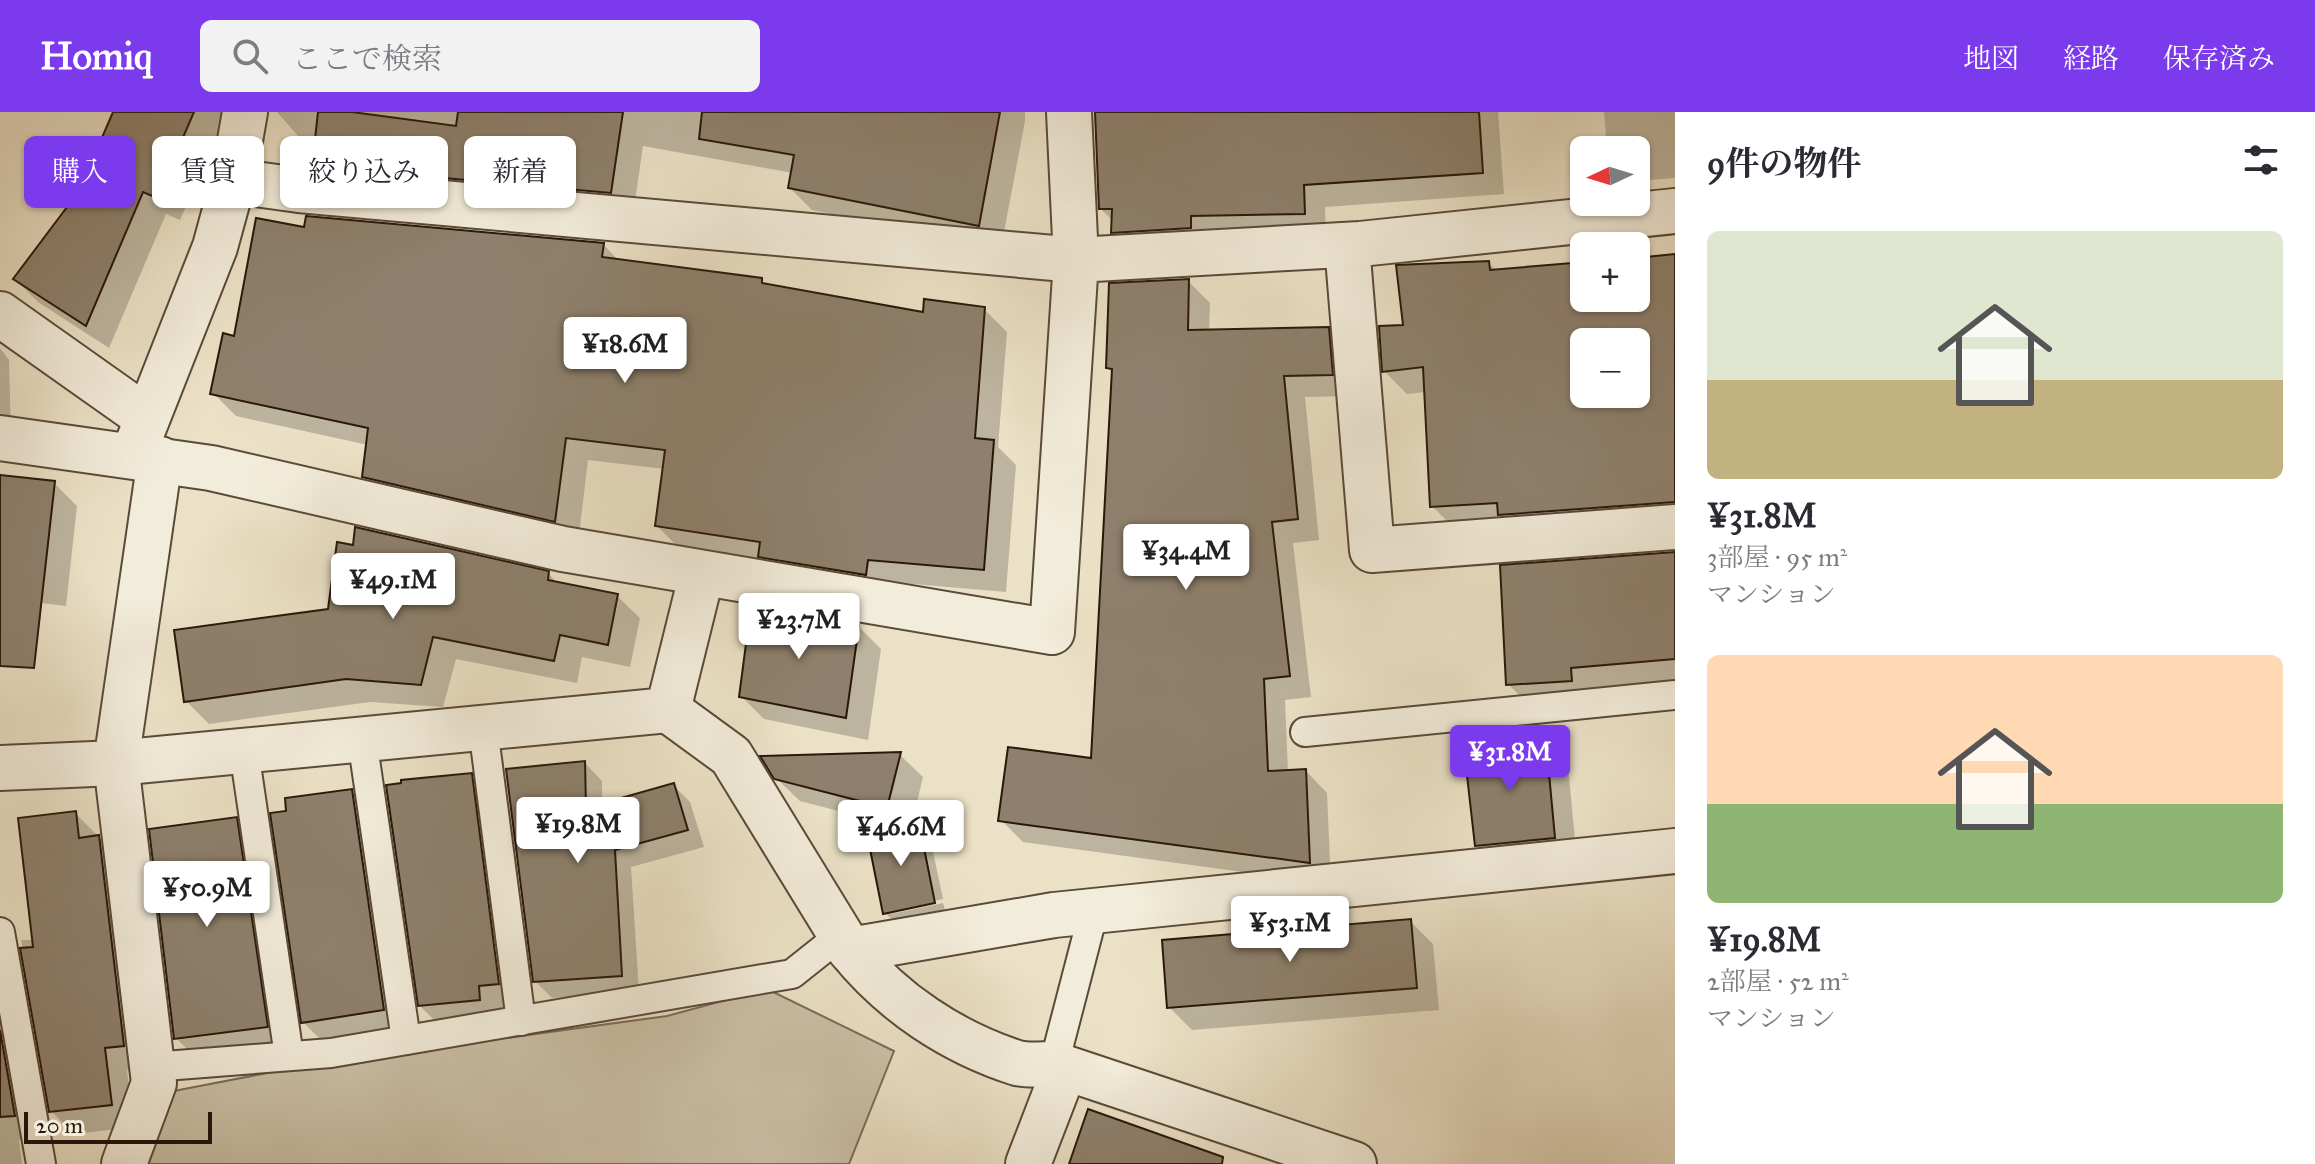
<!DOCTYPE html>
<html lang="ja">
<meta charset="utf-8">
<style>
:root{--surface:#fff;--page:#f2f2f3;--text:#2b2b33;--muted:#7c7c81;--accent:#7c3aed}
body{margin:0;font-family:"IM FELL Great Primer","Noto Serif JP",serif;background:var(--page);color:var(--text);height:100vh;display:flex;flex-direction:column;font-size:30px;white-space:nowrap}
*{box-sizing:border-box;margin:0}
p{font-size:26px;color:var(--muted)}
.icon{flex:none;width:44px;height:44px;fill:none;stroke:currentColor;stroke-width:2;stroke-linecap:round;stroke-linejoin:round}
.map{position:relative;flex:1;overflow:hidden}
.side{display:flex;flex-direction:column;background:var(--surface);width:640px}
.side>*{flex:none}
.guide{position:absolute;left:24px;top:24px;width:760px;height:72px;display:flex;gap:16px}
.needle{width:52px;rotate:266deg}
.controls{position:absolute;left:1570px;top:24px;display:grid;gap:16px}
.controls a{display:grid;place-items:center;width:80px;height:80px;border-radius:12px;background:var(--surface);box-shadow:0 2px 6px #0004;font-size:40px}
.scale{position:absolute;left:24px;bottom:20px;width:188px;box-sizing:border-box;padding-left:8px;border:4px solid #2a170a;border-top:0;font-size:22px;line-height:28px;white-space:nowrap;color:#2a170a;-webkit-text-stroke:6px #f2ecda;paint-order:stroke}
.price{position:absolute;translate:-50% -68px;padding:0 18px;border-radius:8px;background:#fff;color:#222;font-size:26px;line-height:52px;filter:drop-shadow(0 2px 4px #0008)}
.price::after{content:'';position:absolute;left:50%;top:48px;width:24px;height:18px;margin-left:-12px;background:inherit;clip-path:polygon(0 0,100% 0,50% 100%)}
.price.selected{background:var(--accent);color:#fff}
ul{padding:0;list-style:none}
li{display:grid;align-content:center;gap:16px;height:424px;padding:0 32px}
li span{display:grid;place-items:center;height:248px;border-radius:12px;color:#555}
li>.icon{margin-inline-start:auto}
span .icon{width:144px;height:144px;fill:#fffc;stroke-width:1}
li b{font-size:34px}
h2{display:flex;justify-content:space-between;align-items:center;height:96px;padding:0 32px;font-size:34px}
.pill{padding:0 28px;border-radius:12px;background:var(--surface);box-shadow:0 2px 6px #0004;font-size:28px;line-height:72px}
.pill.selected{background:var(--accent);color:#fff}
header{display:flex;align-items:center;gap:48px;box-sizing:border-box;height:112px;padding:0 40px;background:var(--accent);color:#fff}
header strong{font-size:38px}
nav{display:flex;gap:44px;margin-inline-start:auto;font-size:28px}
.search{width:560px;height:72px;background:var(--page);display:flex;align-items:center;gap:20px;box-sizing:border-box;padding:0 28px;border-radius:12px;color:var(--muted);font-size:30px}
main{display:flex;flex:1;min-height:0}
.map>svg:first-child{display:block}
.green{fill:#cabfa6;stroke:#7a6b58;stroke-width:2}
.shadow{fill:#0003;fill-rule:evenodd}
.building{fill:#8e806c;stroke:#2a170a;stroke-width:2;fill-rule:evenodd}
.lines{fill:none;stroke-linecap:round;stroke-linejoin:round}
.lane-casing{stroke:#5a4a39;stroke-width:32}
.street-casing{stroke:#5a4a39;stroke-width:48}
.lane{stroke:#f2ecda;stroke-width:28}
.street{stroke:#f2ecda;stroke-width:44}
</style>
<header>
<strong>Homiq</strong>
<div class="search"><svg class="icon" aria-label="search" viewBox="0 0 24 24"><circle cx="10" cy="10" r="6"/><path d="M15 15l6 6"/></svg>ここで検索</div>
<nav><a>地図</a><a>経路</a><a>保存済み</a></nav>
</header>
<main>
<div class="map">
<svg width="1675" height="1052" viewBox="0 0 1675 1052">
<rect width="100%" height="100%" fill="#ebe1c6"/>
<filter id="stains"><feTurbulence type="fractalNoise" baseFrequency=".0025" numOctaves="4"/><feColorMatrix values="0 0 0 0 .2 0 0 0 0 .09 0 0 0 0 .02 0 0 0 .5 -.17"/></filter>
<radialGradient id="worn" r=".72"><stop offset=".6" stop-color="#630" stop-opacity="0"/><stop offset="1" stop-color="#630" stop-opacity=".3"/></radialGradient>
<polygon class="green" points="767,877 894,939 849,1052 146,1052 163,981 314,952 667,904"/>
<g class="shadow">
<polygon points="115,0 227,0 180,108 166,102 109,236 38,190 15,167 81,80"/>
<polygon points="277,0 1025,0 1025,9 1001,136 812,98 790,76 793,61 643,34 633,103 337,76 314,53 317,28 299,25"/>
<polygon points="1097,0 1498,0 1504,82 1325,95 1326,123 1135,142 1113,120 1113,109 1101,97"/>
<polygon points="1604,0 1675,0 1675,66 1636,69 1636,38 1607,38"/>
<polygon points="306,117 603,132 620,150 761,168 768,175 925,202 984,197 1007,220 998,335 1016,353 1006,480 890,470 680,437 657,414 665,357 588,348 578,431 387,387 364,364 368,333 236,304 213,281 236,226"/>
<path d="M1675 146V414L1455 417 1432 394 1426 280 1407 282 1384 259 1405 215 1488 151 1497 159 1584 152V186H1636V148ZM1584 230H1636V282H1584Z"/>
<polygon points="1188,169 1210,191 1209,219 1328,217 1350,239 1353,284 1305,285 1319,428 1293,431 1311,585 1285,588 1288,660 1306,659 1327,681 1331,772 1023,730 1001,708 1093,649 1113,261 1108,256"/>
<polygon points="0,236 9,248 11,327 0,340"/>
<polygon points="0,361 6,366 54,371 77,394 66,494 0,486"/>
<polygon points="1675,442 1675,571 1531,595 1508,572"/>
<polygon points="548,461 558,472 617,484 640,506 630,555 582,545 577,571 456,547 443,595 370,590 209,612 186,589 330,499"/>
<polygon points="858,514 881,537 868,628 764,607 741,584"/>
<polygon points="1545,631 1568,654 1577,749 1500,757 1477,734"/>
<polygon points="900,643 923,665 911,715 918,713 930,725 943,787 891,798 891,802 943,791 946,802 897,812 885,801 904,716 800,689 776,666 764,646"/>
<polygon points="585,651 602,669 602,693 673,673 690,690 704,735 631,755 639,880 552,886 535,869"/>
<polygon points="471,663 494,686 521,894 501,896 502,911 443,917 420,894"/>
<polygon points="351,679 374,702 406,920 326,933 303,910 289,701"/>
<polygon points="75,701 122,748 146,956 127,958 134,1015 74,1022 51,999 21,828 34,828"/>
<polygon points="236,707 259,730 289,938 199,949 176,926"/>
<polygon points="1410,809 1433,832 1439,898 1192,918 1169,895"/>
<polygon points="0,847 37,1026 19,1028 22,1052 0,1052"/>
</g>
<g class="building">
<polygon points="113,0 194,0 157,86 143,80 86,214 13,167 79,79"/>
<polygon points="318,0 352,0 456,14 458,0 623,0 611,81 312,54"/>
<polygon points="702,0 1000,0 979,114 788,76 794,43 699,27"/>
<polygon points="1095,0 1479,0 1483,61 1304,73 1305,102 1191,104 1191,116 1111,121 1112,97 1099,97"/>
<polygon points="306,104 604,131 602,145 762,166 762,171 923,200 924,187 985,195 975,326 994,328 984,458 868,448 866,463 758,445 760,430 655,414 665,338 566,326 555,410 362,365 368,316 210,282 223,221 234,224 256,106 304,115"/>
<path d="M1675 142V390L1498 403 1497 391 1430 395 1423 255 1382 260 1379 214 1403 213 1396 153 1489 149 1490 158 1584 150V186H1636V146ZM1584 230H1636V282H1584Z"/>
<polygon points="1189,167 1188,218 1329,215 1333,263 1284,264 1298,407 1272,410 1290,564 1264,567 1268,659 1306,657 1310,751 998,709 1008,635 1091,646 1112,257 1106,256 1109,171"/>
<polygon points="0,363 55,369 34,556 0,554"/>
<polygon points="355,415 549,459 548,468 618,482 608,533 560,523 554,549 433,525 421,573 346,567 184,590 174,518 328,497 337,430 353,433"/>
<polygon points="1675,440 1675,547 1571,556 1572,569 1506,573 1500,453"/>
<polygon points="751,494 859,513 846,606 739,585"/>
<polygon points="1546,629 1555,726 1475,734 1464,637"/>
<polygon points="901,640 887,696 774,667 760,644"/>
<polygon points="585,649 586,696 674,671 688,718 615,738 622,864 533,870 506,657"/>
<polygon points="472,661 499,872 479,874 480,888 418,894 386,673 401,671 401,668"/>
<polygon points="352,677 384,898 301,911 270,701 286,699 285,686"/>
<polygon points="76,699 79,726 99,723 124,934 105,936 112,993 49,1000 20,836 33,835 18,706"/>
<polygon points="237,705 268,915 174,927 149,717"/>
<polygon points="919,711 935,791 883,802 867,722"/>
<polygon points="1411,807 1417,876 1167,896 1162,828"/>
<polygon points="0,918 15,1004 0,1005"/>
<polygon points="1088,997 1223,1045 1222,1052 1069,1052"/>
</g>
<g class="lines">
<defs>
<g id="lane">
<polyline points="483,616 521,909"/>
<polyline points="1305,620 1675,583"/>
<polyline points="362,627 406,928"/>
<polyline points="244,639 289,944"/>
<polyline points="0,820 41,1052"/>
<polyline points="1054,952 1094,798"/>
<polyline points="152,955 331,941 792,862 841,823"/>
</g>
<g id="street">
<polyline points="233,69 299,78 1076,148 1069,0"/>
<polyline points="1347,133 1372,438 1675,415"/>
<polyline points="0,202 147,306"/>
<polyline points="0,326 211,356 563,437 1052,520 1076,148 1360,132 1675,99"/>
<polyline points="133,343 215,135 233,69 245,0"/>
<path d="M668 598 731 644 850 838C893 891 952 930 1017 951 1028 954 1043 952 1054 952L1354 1052"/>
<polyline points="0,656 116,651 668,598 702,461"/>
<polyline points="850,838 1054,803 1675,739"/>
<polyline points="124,1052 154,971 116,651 160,347"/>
<polyline points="1028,1052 1065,956"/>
</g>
</defs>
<use href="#lane" class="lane-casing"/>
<use href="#street" class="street-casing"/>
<use href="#lane" class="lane"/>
<use href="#street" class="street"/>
</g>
<rect width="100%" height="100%" filter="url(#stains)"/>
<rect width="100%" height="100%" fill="url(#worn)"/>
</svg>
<div class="controls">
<a><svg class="needle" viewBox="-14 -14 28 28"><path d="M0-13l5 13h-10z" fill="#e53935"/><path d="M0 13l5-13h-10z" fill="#7c7c81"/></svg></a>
<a>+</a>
<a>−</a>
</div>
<div class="scale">20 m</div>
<b class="price" style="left:625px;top:273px">¥18.6M</b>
<b class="price" style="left:1186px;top:480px">¥34.4M</b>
<b class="price" style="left:393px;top:509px">¥49.1M</b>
<b class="price" style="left:799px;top:549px">¥23.7M</b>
<b class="price selected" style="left:1510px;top:681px">¥31.8M</b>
<b class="price" style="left:578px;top:753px">¥19.8M</b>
<b class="price" style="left:901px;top:756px">¥46.6M</b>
<b class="price" style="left:207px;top:817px">¥50.9M</b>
<b class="price" style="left:1290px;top:852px">¥53.1M</b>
<div class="guide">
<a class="pill selected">購入</a>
<a class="pill">賃貸</a>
<a class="pill">絞り込み</a>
<a class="pill">新着</a>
</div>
</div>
<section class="side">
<h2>9件の物件<svg class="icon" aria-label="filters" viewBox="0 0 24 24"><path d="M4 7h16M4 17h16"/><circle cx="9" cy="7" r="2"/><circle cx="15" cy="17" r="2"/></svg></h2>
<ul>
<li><span style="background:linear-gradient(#dfe7d0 60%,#c2b280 0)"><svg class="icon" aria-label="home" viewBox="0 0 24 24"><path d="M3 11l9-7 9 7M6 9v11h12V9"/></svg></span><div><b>¥31.8M</b><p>3部屋 · 95 m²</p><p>マンション</p></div></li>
<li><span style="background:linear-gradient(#ffd9b3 60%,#8fb573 0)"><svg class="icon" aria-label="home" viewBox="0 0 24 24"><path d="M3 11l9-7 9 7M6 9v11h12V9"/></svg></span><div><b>¥19.8M</b><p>2部屋 · 52 m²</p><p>マンション</p></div></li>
</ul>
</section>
</main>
